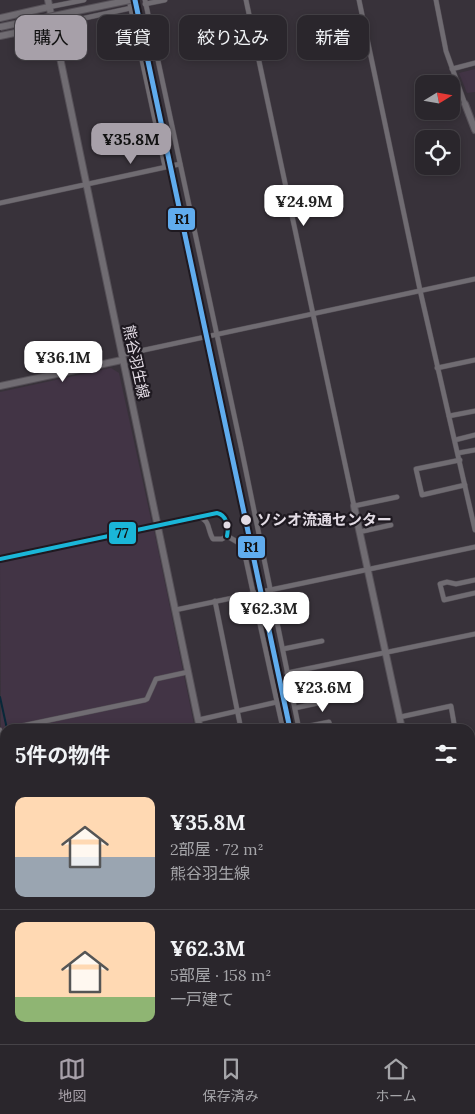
<!DOCTYPE html>
<html lang="ja">
<meta charset="utf-8">
<style>
:root{--surface:#2a262c;--page:#363238;--text:#f1f3f6;--muted:#a5a5a9;--line:#464348;--accent:#a7a0a9}
body{margin:0;font-family:Lora,"Noto Sans JP",serif;background:var(--page);color:var(--text);height:100vh;display:flex;flex-direction:column;font-size:19px;white-space:nowrap}
*{box-sizing:border-box;margin:0}
p{font-size:16px;color:var(--muted)}
.icon{flex:none;width:28px;height:28px;fill:none;stroke:currentColor;stroke-width:2;stroke-linecap:round;stroke-linejoin:round}
.map{position:relative;flex:1;overflow:hidden}
.sheet{position:absolute;left:0px;top:724px;width:475px;height:321px;display:flex;flex-direction:column;background:var(--surface);border-radius:15px 15px 0 0;box-shadow:0 2px 8px #0003,0 0 0 1px var(--line)}
.sheet>*{flex:none}
.guide{position:absolute;left:15px;top:15px;width:445px;height:45px;display:flex;gap:10px}
.needle{width:32px;rotate:79deg}
.buttons{position:absolute;left:415px;top:75px;display:grid;gap:10px}
.buttons a{display:grid;place-items:center;width:45px;height:45px;border-radius:10px;background:var(--surface);box-shadow:0 2px 8px #0003,0 0 0 1px var(--line);font-size:25px}
.price{position:absolute;translate:-50% -42px;padding:0 11px;border-radius:10px;background:#fff;color:#222;font-size:16px;line-height:32px;filter:drop-shadow(0 1px 2px #0008)}
.price::after{content:'';position:absolute;left:50%;top:30px;width:15px;height:11px;margin-left:-8px;background:inherit;clip-path:polygon(0 0,100% 0,50% 100%)}
.price.current{background:var(--accent);color:#111}
ul{padding:0;list-style:none}
li{display:flex;align-items:center;gap:15px;height:125px;padding:0 15px}
li+li{border-top:1px solid var(--line)}
li span{display:grid;place-items:center;flex:none;width:140px;height:100px;border-radius:10px;color:#555}
li>.icon{margin-inline-start:auto}
span .icon{width:60px;height:60px;fill:#fffc;stroke-width:1}
li b{font-size:21px}
h2{display:flex;justify-content:space-between;align-items:center;height:60px;padding:0 15px;font-size:21px}
.pill{padding:0 18px;border-radius:10px;background:var(--surface);box-shadow:0 2px 8px #0003,0 0 0 1px var(--line);font-size:18px;line-height:45px}
.pill.current{background:var(--accent);color:#111}
.tab-bar{display:flex;justify-content:space-around;align-items:center;height:70px;border-top:1px solid var(--line);background:var(--surface);font-size:14px;color:var(--muted)}
.tab-bar a{display:grid;justify-items:center;gap:2px}
.tab-bar .current{color:var(--accent)}
.map>svg:first-child{display:block}
.built{fill:#423445}
.lines{fill:none;stroke-linecap:round;stroke-linejoin:round}
.stream{stroke:#082839;stroke-width:2}
.street-casing{stroke:#565158;stroke-width:5.5}
.secondary-casing{stroke:#565158;stroke-width:8}
.street{stroke:#706c72;stroke-width:4.5}
.secondary{stroke:#706c72;stroke-width:6}
.secondary-bridge-casing{stroke:#565158;stroke-width:8;stroke-linecap:butt}
.secondary-bridge{stroke:#706c72;stroke-width:6}
.bus-1-casing{stroke:#1e1920;stroke-width:8}
.bus-1{stroke:#1ab6d8;stroke-width:4}
.rail-1-casing{stroke:#1e1920;stroke-width:9}
.rail-1{stroke:#60acee;stroke-width:5}
.stop-dot{fill:#e3dce5;stroke:#1e1920;stroke-width:2}
.labels{text-anchor:middle;stroke-width:4.5;stroke-linejoin:round;paint-order:stroke}
.street-label{font-size:15px;fill:#e3dce5;stroke:#1e1920}
.stop-label{font-size:15px;font-weight:bold;fill:#e3dce5;stroke:#1e1920;text-anchor:start}
.line-badge{stroke:#1e1920;stroke-width:2}
.pale-badge-label{font-size:14px;text-anchor:middle;font-weight:bold;fill:#111}
</style>
<div class="map">
<svg width="475" height="1044" viewBox="0 0 475 1044">
<rect width="100%" height="100%" fill="#38323a"/>
<g class="built">
<polygon points="475,69 475,92 467,93 459,73"/>
<polygon points="111,368 119,373 152,524 0,555 0,392"/>
<polygon points="154,530 195,729 12,729 11,727 1,729 0,561"/>
<polygon points="0,754 5,777 5,890 0,891"/>
</g>
<g class="lines">
<g class="stream">
<polyline points="0,697 7,729"/>
<polyline points="0,902 5,901"/>
</g>
<defs>
<g id="street">
<polyline points="129,0 165,167"/>
<polyline points="145,0 241,447 299,729"/>
<polyline points="246,0 354,506 397,497"/>
<polyline points="359,0 420,290 475,530"/>
<polyline points="436,0 446,51 465,104"/>
<polyline points="145,4 165,0"/>
<polyline points="49,7 84,0"/>
<polyline points="53,25 131,8"/>
<polyline points="452,69 475,63"/>
<polyline points="0,203 180,164"/>
<polyline points="121,355 475,279"/>
<polyline points="437,368 475,360"/>
<polyline points="449,416 475,411"/>
<polyline points="455,440 475,435"/>
<polyline points="458,453 475,450"/>
<polyline points="460,460 416,469 422,495 465,485"/>
<path d="M201 518C210 521 208 532 213 539H222L227 536"/>
<polyline points="359,532 391,525"/>
<path d="M0 559 217 513C227 515 229 527 227 536"/>
<polyline points="475,580 456,584 447,582 440,584 444,600 475,593"/>
<polyline points="215,601 241,729"/>
<polyline points="175,610 475,547"/>
<polyline points="283,649 322,641"/>
<polyline points="287,673 475,634"/>
<polyline points="277,702 283,729"/>
<polyline points="295,708 323,702"/>
<polyline points="400,717 451,706 455,729"/>
<polyline points="198,720 277,702 244,551 239,543 227,536"/>
<polyline points="299,728 329,722 331,729"/>
<polyline points="7,729 145,700 147,699 156,679 188,672"/>
<polyline points="0,730 5,754"/>
<polyline points="470,841 475,840"/>
<polyline points="0,894 5,893"/>
<polyline points="179,1040 180,1044"/>
<polyline points="349,1040 349,1044"/>
<polyline points="365,1040 366,1044"/>
<polyline points="69,1044 88,1040"/>
</g>
<g id="secondary">
<polyline points="48,0 200,729"/>
<polyline points="0,18 49,7"/>
<polyline points="0,36 53,25"/>
<polyline points="465,104 475,130"/>
<polyline points="0,386 122,360"/>
<polyline points="354,506 402,729"/>
<polyline points="266,1040 267,1044"/>
<polyline points="468,1040 469,1044"/>
</g>
</defs>
<use href="#street" class="street-casing"/>
<use href="#secondary" class="secondary-casing"/>
<use href="#street" class="street"/>
<use href="#secondary" class="secondary"/>
<defs>
<polyline id="secondary-bridge" points="0,27 130,0"/>
</defs>
<use href="#secondary-bridge" class="secondary-bridge-casing"/>
<use href="#secondary-bridge" class="secondary-bridge"/>
<defs>
<path id="bus-1" d="M0 559 217 513C227 515 229 527 227 536"/>
</defs>
<use href="#bus-1" class="bus-1-casing"/>
<use href="#bus-1" class="bus-1"/>
<defs>
<polyline id="rail-1" points="135,0 290,729"/>
</defs>
<use href="#rail-1" class="rail-1-casing"/>
<use href="#rail-1" class="rail-1"/>
</g>
<g class="stop-dot">
<circle cx="246" cy="520" r="6"/>
<circle cx="227" cy="525" r="4.5"/>
</g>
<g class="labels">
<g class="street-label">
<text transform="translate(136 362) rotate(78)" y="5">熊谷羽生線</text>
</g>
<g class="stop-label">
<text x="257" y="525">ソシオ流通センター</text>
</g>
</g>
<g class="line-badge">
<rect x="167" y="207" width="29" height="24" rx="5" fill="#60acee"/>
<rect x="108" y="521" width="29" height="24" rx="5" fill="#1ab6d8"/>
<rect x="237" y="535" width="29" height="24" rx="5" fill="#60acee"/>
</g>
<g class="pale-badge-label">
<text x="182" y="224">R1</text>
<text x="122" y="538">77</text>
<text x="251" y="552">R1</text>
</g>
</svg>
<div class="buttons">
<a><svg class="needle" viewBox="-14 -14 28 28"><path d="M0-13l5 13h-10z" fill="#e53935"/><path d="M0 13l5-13h-10z" fill="#a5a5a9"/></svg></a>
<a><svg class="icon" aria-label="locate" viewBox="0 0 24 24"><circle cx="12" cy="12" r="6"/><path d="M12 2v4M12 18v4M2 12h4M18 12h4"/></svg></a>
</div>
<b class="price current" style="left:131px;top:165px">¥35.8M</b>
<b class="price" style="left:304px;top:227px">¥24.9M</b>
<b class="price" style="left:63px;top:383px">¥36.1M</b>
<b class="price" style="left:269px;top:634px">¥62.3M</b>
<b class="price" style="left:323px;top:713px">¥23.6M</b>
<div class="guide">
<a class="pill current">購入</a>
<a class="pill">賃貸</a>
<a class="pill">絞り込み</a>
<a class="pill">新着</a>
</div>
<section class="sheet">
<h2>5件の物件<svg class="icon" aria-label="filters" viewBox="0 0 24 24"><path d="M4 7h16M4 17h16"/><circle cx="9" cy="7" r="2"/><circle cx="15" cy="17" r="2"/></svg></h2>
<ul>
<li><span style="background:linear-gradient(#ffd9b3 60%,#9aa5b1 0)"><svg class="icon" aria-label="home" viewBox="0 0 24 24"><path d="M3 11l9-7 9 7M6 9v11h12V9"/></svg></span><div><b>¥35.8M</b><p>2部屋 · 72 m²</p><p>熊谷羽生線</p></div></li>
<li><span style="background:linear-gradient(#ffd9b3 75%,#8fb573 0)"><svg class="icon" aria-label="home" viewBox="0 0 24 24"><path d="M3 11l9-7 9 7M6 9v11h12V9"/></svg></span><div><b>¥62.3M</b><p>5部屋 · 158 m²</p><p>一戸建て</p></div></li>
</ul>
</section>
</div>
<nav class="tab-bar">
<a class="current"><svg class="icon" aria-label="map" viewBox="0 0 24 24"><path d="M3 6l6-2 6 2 6-2v14l-6 2-6-2-6 2zM9 4v14M15 6v14"/></svg>地図</a>
<a><svg class="icon" aria-label="saved" viewBox="0 0 24 24"><path d="M7 4h10v16l-5-4-5 4z"/></svg>保存済み</a>
<a><svg class="icon" aria-label="home" viewBox="0 0 24 24"><path d="M3 11l9-7 9 7M6 9v11h12V9"/></svg>ホーム</a>
</nav>
